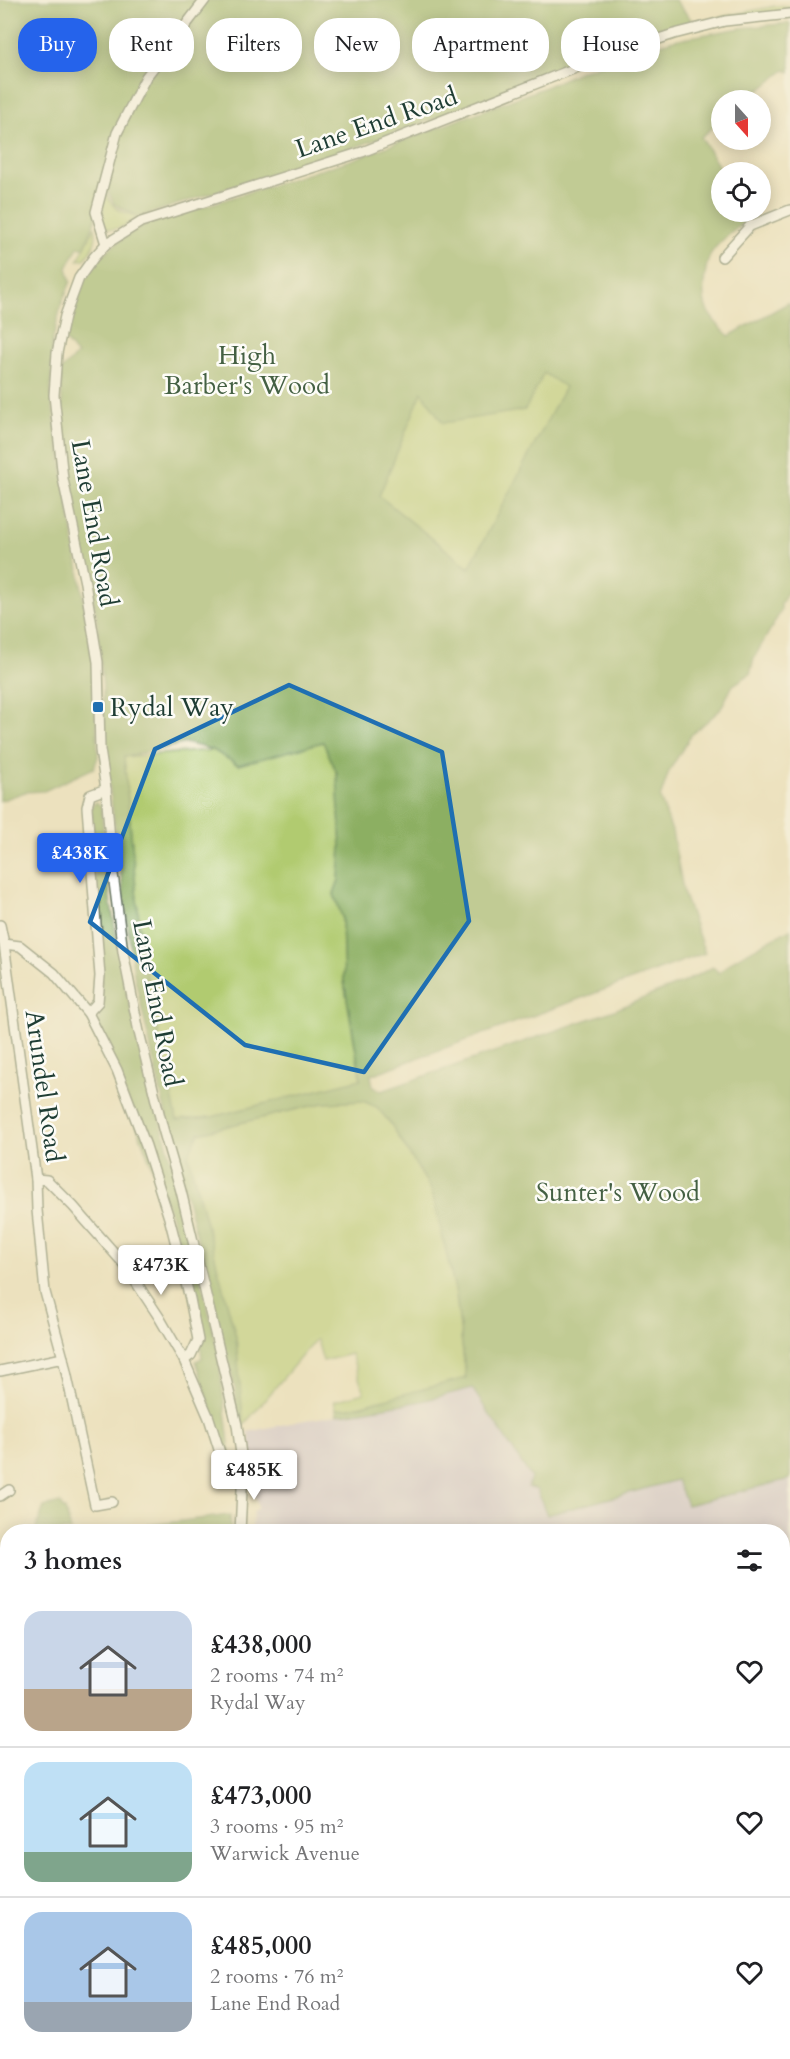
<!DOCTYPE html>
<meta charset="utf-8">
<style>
:root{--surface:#fff;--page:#f2f2f2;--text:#202124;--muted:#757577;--line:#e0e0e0;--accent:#2563eb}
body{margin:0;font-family:Cardo,serif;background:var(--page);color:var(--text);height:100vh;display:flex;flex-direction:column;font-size:22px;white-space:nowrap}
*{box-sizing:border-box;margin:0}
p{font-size:20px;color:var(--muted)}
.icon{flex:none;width:33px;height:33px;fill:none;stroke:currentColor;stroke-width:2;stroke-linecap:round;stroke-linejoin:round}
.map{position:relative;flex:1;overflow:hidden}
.panel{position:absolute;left:0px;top:1524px;width:790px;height:536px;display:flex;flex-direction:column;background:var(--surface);border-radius:24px 24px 0 0;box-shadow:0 3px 15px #0003}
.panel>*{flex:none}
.hud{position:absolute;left:18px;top:18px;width:754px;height:54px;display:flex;gap:12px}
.needle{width:39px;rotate:159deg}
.fabs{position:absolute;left:711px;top:90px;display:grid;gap:12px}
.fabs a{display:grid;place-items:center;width:60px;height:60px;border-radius:50%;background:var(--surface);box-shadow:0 3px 15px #0003;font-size:30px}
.price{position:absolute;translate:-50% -51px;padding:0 14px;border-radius:6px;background:#fff;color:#222;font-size:20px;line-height:39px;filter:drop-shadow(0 2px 3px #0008)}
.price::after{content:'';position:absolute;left:50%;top:36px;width:18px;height:14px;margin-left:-9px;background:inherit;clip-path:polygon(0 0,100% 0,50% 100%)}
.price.selected{background:var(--accent);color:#fff}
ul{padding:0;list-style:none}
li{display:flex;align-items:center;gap:18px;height:150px;padding:0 24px}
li+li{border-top:2px solid var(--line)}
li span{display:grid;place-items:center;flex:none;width:168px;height:120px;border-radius:18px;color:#555}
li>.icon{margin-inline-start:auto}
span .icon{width:72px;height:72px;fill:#fffc;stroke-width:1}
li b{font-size:26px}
h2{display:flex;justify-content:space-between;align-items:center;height:72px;padding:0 24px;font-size:26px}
.chip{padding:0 21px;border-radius:24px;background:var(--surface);box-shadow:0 3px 15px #0003;font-size:21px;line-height:54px}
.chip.selected{background:var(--accent);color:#fff}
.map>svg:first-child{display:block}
.industrial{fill:#cbbfd5}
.green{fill:#b1cb70;stroke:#688452;stroke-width:1.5}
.forest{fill:#8caf62;stroke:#56764b;stroke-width:1.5;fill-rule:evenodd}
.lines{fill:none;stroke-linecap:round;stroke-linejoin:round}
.minor-casing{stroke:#677664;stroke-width:12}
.minor{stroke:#fff;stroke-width:9}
.marked{fill:none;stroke:#1f6fb2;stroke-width:4.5;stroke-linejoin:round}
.poi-dot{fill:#1f6fb2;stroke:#fdfcf7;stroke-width:2}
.labels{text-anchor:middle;stroke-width:5;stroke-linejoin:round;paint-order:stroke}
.street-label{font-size:26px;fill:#1f3d34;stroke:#fdfcf7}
.park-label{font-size:26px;fill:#446043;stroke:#fdfcf7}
.poi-label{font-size:26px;fill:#1f3d34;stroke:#fdfcf7;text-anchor:start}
</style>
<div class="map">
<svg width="790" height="2059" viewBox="0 0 790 2059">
<rect width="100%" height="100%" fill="#fdfcf7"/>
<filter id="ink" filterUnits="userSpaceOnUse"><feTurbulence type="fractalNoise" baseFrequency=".0167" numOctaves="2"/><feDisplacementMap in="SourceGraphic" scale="12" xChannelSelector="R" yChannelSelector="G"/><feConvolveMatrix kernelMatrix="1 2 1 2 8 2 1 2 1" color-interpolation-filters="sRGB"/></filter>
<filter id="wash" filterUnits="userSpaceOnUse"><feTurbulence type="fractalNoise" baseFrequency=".008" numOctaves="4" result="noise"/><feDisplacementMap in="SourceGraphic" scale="24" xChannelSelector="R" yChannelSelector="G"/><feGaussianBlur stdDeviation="1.35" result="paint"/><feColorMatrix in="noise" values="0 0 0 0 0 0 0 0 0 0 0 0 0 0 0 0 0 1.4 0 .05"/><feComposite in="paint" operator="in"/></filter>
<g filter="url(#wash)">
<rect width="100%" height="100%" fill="#ece1be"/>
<g class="industrial">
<polygon points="485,1385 790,1441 790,1669 783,1670 783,1532 252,1531 253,1511 258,1509 257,1501 253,1492 248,1447 250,1436 247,1432 300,1421 422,1401"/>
<polygon points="790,1684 790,1825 783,1826 783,1686"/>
</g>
<g class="green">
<polygon points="775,6 790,6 790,13 694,25 692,23"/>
<path d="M106 189C109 209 121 211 138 217 129 224 116 233 105 227 100 216 103 201 106 189Z"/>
<path d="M95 227C98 241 93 248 85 259L78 260Z"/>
<polygon points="544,372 566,387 469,568 379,496 422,391"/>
<polygon points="323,741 337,773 341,847 339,880 334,894 342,917 344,981 361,1080 212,1117 177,1120 142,955 124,757 213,750 238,765"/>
<polygon points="363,1101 377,1107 391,1124 432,1191 456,1294 466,1379 350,1408 336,1409 334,1401 364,1393 351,1354 323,1361 317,1340 315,1340 243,1426 236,1337 188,1155 199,1133 323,1103"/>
<polygon points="7,1554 8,1852 0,1855 0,1556"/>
<polygon points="790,1825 790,2059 542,2059 537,2052 783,2052 783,1826"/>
</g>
<g class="forest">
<polygon points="0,0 675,0 694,23 568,65 512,91 358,146 139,217 114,204 107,188 85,247 78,247 67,268 71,281 61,305 52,343 51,396 94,664 98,757 94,768 44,791 25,792 0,801"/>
<path d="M790 23V72L785 70 747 100H722L721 121 701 137 722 172V212H746L749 218C738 228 724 237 714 249 709 255 706 267 705 275 700 306 707 315 729 336L788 303 790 305V588L781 604V611L754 658 750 674 733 685 720 710 691 735 669 771 660 798 672 831 684 895 705 953 371 1075 373 1087 382 1091 612 1011 684 982 713 967 719 973 735 959 790 929V1479L687 1505 677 1480 547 1515 537 1490 528 1487 531 1477 472 1388 422 1401 337 1415 336 1409 350 1408 466 1378 456 1294 432 1191 391 1124 377 1107 363 1101 323 1103 199 1133 188 1155 236 1337 243 1420 238 1423 235 1388 228 1360 167 1120 134 974 103 737V686L96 613 63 454 61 370 77 355 65 340C71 322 75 297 83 280 96 257 120 239 142 226L354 159 543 88 581 71 673 40 741 28ZM544 373 565 387 469 568 379 496 422 392 443 423 525 410ZM323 742 337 773 341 847 339 880 334 894 342 917 344 981 361 1079 212 1117 177 1120 142 955 124 757 186 743 213 750 238 765Z"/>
<polygon points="96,802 101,806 110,899 126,990 191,1235 218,1352 230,1452 225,1455 196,1361 202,1358 196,1318 176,1230 98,1024 101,1009 101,961 91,807"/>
<polygon points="60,1503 63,1509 65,1509 71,1531 35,1531 44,1507"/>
<polygon points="230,1515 231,1531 102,1531"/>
<polygon points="7,1554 8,1554 7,1703 0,1702 0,1556"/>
<polygon points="783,1905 790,1905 790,2059 542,2059 537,2052 783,2052"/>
<polygon points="243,2052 497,2052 482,2059 193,2059"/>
</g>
</g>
<g filter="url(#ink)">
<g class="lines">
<defs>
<g id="minor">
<polyline points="106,244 96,212 117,133 146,77 205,0"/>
<polyline points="722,257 750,226 790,210"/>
<polyline points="0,925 4,944 36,1179 37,1210 45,1292 63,1358 95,1505 112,1502"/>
<polyline points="4,944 20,946 54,973 88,1013 117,1070 146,1146 170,1221 190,1299 198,1340 191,1355 184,1360"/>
<polyline points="88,1013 98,1002 100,976 87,807 90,795 106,789"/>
<polyline points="36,1179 47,1180 73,1206 124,1264 159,1317 184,1360 209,1418 223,1462 230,1469 243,1469"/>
<polyline points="0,1371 63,1358"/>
<polyline points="0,1496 9,1490"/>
<polyline points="240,1532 243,1469 237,1425 181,1191 163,1129 139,1032 123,952 112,866 106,789 100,750 98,662 85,583 63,479 54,395 57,353 65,316 79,278 94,257 106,244 141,222 362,152 601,58 674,34 725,21 790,14"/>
<polyline points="783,1678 790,1676"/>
<polyline points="0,1959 8,1953"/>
<polyline points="0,2051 5,2059"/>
</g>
</defs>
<use href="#minor" class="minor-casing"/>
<use href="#minor" class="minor"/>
</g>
</g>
<path d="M0 0H790V2059H0ZM289 685 442 752 469 921 364 1072 245 1045 90 922 155 749Z" fill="#ece1be" fill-opacity=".55" fill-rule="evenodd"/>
<path class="marked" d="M289 685 442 752 469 921 364 1072 245 1045 90 922 155 749Z"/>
<rect class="poi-dot" x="92" y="701" width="12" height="12" rx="3"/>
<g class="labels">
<g class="street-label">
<text transform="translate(376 122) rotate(-19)" y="9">Lane End Road</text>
<text transform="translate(95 523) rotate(80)" y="9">Lane End Road</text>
<text transform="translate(158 1003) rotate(79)" y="9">Lane End Road</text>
<text transform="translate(45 1086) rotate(82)" y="9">Arundel Road</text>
</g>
<g class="park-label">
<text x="247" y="364">High<tspan x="247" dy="30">Barber's Wood</tspan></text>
<text x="618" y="1201">Sunter's Wood</text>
</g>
<g class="poi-label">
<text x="110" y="716">Rydal Way</text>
</g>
</g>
</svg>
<div class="fabs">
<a><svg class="needle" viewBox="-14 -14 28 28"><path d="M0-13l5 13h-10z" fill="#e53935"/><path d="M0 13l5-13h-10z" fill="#757577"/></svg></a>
<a><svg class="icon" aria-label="locate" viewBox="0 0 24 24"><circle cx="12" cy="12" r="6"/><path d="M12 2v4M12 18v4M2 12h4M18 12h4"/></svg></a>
</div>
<b class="price selected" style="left:80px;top:884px">£438K</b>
<b class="price" style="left:161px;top:1296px">£473K</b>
<b class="price" style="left:254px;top:1501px">£485K</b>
<div class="hud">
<a class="chip selected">Buy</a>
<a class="chip">Rent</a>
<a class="chip">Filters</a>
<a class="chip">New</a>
<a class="chip">Apartment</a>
<a class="chip">House</a>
</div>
<section class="panel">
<h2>3 homes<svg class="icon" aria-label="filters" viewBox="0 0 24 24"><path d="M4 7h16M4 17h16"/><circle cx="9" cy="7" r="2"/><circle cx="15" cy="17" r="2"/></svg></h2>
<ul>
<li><span style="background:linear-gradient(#c9d6e8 65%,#b9a48a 0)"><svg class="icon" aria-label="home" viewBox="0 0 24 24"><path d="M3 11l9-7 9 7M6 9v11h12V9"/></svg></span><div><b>£438,000</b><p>2 rooms · 74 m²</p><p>Rydal Way</p></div><svg class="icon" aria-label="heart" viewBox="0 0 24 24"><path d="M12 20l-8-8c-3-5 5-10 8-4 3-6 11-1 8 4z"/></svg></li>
<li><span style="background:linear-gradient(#bfe0f5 75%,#7fa58c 0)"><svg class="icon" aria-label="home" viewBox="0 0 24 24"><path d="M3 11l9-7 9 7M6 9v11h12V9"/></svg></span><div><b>£473,000</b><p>3 rooms · 95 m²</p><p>Warwick Avenue</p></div><svg class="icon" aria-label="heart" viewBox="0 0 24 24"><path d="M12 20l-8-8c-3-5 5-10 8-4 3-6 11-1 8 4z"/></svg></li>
<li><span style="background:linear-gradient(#a9c7e8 75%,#9aa5b1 0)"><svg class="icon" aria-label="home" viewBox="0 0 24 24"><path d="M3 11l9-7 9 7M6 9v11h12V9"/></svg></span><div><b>£485,000</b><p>2 rooms · 76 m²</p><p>Lane End Road</p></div><svg class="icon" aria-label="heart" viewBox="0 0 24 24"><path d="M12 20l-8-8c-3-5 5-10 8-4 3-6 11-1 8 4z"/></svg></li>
</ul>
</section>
</div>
